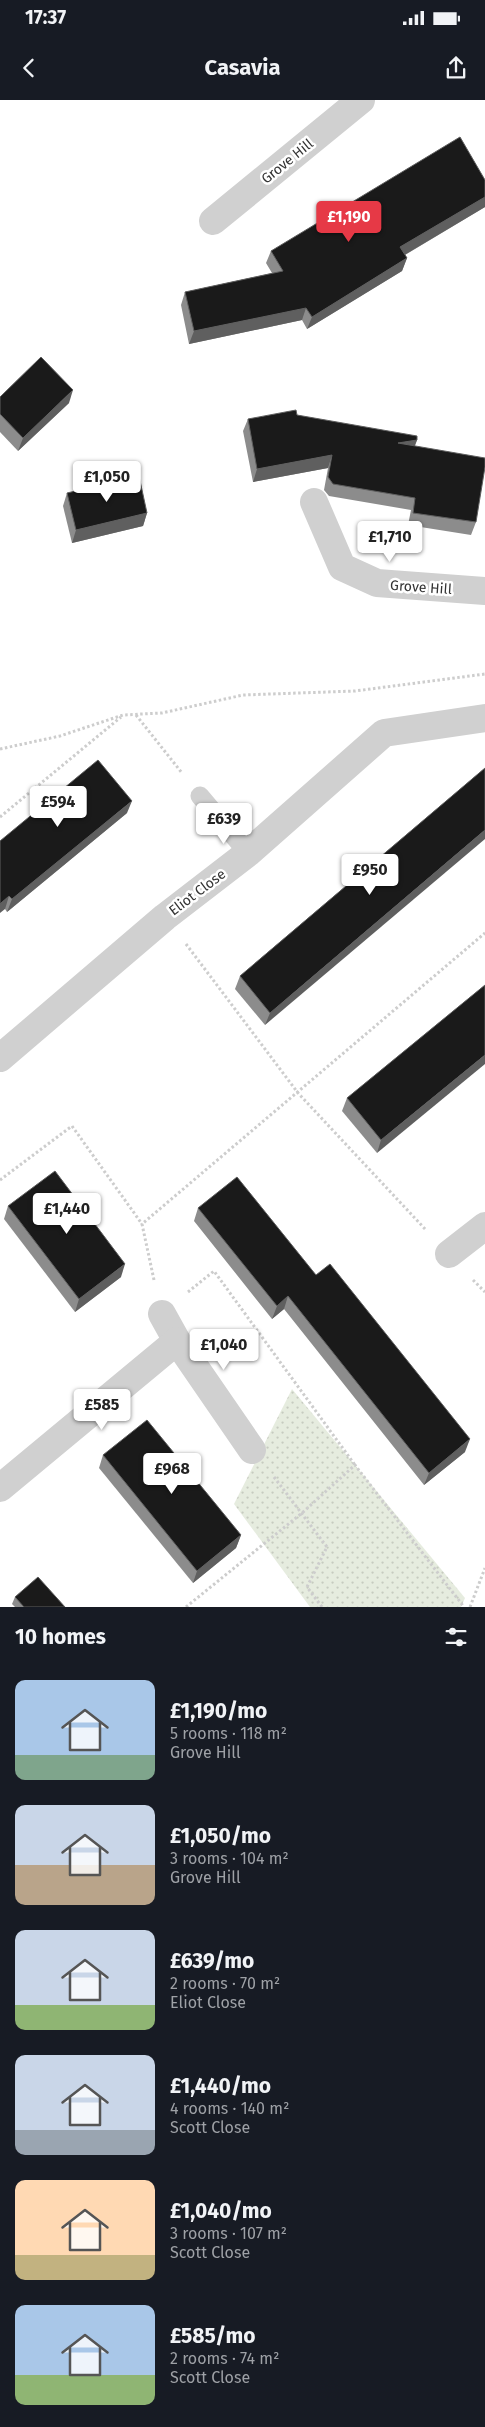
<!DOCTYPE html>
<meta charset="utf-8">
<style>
:root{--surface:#171b24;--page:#20242c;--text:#f1f3f6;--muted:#9ea1a6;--accent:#e63946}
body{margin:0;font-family:"Fira Sans",sans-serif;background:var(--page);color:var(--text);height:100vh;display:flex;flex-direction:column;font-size:19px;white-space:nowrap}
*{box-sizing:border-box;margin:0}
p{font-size:16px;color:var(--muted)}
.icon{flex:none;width:28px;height:28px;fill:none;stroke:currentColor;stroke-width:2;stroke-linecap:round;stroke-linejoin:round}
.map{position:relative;height:1507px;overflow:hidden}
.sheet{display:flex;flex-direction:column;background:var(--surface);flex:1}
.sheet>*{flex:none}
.price{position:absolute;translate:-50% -42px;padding:0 11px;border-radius:5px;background:#fff;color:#222;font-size:16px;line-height:32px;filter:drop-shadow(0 1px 2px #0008)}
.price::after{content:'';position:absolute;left:50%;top:30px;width:15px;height:11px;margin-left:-8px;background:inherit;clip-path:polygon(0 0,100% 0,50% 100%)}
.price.current{background:var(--accent);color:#fff}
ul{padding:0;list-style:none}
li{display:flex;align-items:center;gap:15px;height:125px;padding:0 15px}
li span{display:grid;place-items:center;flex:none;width:140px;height:100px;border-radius:10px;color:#555}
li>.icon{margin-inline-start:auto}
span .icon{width:60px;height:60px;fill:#fffc;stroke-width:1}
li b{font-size:21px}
h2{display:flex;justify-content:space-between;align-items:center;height:60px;padding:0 15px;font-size:21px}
.status{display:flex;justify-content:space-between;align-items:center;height:35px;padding:0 25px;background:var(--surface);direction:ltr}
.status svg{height:14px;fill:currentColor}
header{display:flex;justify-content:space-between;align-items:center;height:65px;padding:0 15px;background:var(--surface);font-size:22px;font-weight:700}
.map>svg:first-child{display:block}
.grass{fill:url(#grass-dots)}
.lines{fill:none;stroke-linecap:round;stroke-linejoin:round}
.path{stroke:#cdcdcd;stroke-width:3;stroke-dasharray:2.5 2.5;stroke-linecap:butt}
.service{stroke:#d0d0d0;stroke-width:19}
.minor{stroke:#d0d0d0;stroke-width:28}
.wall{fill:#8c8c8c}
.shaded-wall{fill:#5f5f5f}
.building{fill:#1a1a1a;stroke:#5f5f5f}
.labels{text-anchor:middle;stroke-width:5;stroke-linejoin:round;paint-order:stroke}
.street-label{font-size:14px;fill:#333;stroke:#fff}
</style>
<div class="status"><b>17:37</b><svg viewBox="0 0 49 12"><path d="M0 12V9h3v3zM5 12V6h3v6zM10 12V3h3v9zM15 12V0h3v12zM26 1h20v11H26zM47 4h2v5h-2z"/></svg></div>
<header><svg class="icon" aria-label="back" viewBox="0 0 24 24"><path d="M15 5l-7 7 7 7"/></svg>Casavia<svg class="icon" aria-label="share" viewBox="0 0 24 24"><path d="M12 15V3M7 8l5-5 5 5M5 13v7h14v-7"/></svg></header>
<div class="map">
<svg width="485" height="1507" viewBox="0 0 485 1507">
<defs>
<pattern id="grass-dots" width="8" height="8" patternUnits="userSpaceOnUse" patternTransform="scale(1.25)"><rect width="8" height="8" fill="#e6ecdf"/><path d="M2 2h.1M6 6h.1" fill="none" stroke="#c6cbc0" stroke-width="1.8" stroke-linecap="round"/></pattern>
</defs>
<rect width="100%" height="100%" fill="#fff"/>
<polygon class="grass" points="292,1289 465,1498 461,1507 310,1507 234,1404"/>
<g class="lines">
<g class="path">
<polyline points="136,615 182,673"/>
<polyline points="0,649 60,636 123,615 162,613 243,595 355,591 485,574"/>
<polyline points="0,717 121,617"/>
<polyline points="186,844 298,993 426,1130"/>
<polyline points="0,1080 72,1026 142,1124"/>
<polyline points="154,1180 142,1124 485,833"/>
<polyline points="473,1180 485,1192"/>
<polyline points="188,1192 214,1171 355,1365"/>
<polyline points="274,1377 327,1447 307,1487 322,1507"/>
<polyline points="186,1507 302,1413 355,1365 464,1507"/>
<polyline points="470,1507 485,1468"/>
</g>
<polyline class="service" points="200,696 248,753"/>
<g class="minor">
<polyline points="213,121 361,0"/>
<polyline points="314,402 342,467 377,483 485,491"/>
<polyline points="0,958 165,817 248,753 384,633 485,618"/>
<polyline points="449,1154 485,1126"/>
<polyline points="162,1214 177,1241 252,1350"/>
<polyline points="0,1388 177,1241"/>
</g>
</g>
<g class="wall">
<polygon points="485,80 485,107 405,155 407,158 402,171 307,229 302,220 189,244 181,205 185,192 272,173 266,163 271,151"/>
<polygon points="0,297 69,303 18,351 0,332"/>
<polygon points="297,315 417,340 415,346 476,422 471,435 408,425 411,410 329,396 324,390 328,368 253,382 243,331 248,319"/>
<polygon points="67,393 147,413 143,426 72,443 63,406"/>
<polygon points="485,668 265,925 235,889 240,876"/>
<polygon points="127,713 7,812 5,809 0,741"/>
<polygon points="485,885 377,1053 342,1011 347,998"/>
<polygon points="8,1106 121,1177 75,1212 4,1119"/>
<polygon points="198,1108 316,1175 465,1352 424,1385 284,1209 272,1219 194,1121"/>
<polygon points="103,1355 241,1435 236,1448 193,1483 99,1368"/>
<polygon points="15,1497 65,1507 15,1507 12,1504"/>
</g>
<g class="shaded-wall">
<polygon points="485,97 485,107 396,160 400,147"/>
<polygon points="407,158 402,171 307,229 312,217"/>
<polygon points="306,208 302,220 189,244 194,231"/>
<polygon points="73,290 69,303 18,351 23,338"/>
<polygon points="417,340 412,352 398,343"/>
<polygon points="332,355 328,368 253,382 257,369"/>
<polygon points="147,413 143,426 72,443 76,430"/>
<polygon points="132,701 127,713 7,812 12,799"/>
<polygon points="485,730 485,739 265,925 270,913"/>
<polygon points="9,796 5,809 0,813 0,804"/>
<polygon points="485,955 485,964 377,1053 381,1040"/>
<polygon points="125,1164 121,1177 75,1212 79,1199"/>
<polygon points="288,1196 284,1209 272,1219 277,1206"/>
<polygon points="470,1339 465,1352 424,1385 429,1373"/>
<polygon points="241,1435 236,1448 193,1483 197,1471"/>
</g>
<g class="building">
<polygon points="460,37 485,80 485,97 400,147 407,158 312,217 306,208 194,231 185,192 283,171 271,151"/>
<polygon points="41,257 73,290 23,338 0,314 0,297"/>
<polygon points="296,310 297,315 417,336 417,340 398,343 485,358 485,367 476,422 413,413 415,398 333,384 328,377 332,355 257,369 248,319"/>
<polygon points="139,376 147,413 76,430 67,393"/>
<polygon points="98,660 132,701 12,799 9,796 0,804 0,741"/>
<polygon points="485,668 485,730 270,913 240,876"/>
<polygon points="485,885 485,955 381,1040 347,998"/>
<polygon points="55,1071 125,1164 79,1199 8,1106"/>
<polygon points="237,1077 316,1175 330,1164 470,1339 429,1373 288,1196 277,1206 198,1108"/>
<polygon points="147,1320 241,1435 197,1471 103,1355"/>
<polygon points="38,1477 65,1507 24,1507 15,1497"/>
</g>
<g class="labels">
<g class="street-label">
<text transform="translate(287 61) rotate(-39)" y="5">Grove Hill</text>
<text transform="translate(421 487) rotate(4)" y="5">Grove Hill</text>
<text transform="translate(197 792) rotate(-37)" y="5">Eliot Close</text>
</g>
</g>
</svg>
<b class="price current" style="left:349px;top:143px">£1,190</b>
<b class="price" style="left:107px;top:403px">£1,050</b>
<b class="price" style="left:390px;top:463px">£1,710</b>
<b class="price" style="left:58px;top:728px">£594</b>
<b class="price" style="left:224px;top:745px">£639</b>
<b class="price" style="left:370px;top:796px">£950</b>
<b class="price" style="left:67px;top:1135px">£1,440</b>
<b class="price" style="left:224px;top:1271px">£1,040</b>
<b class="price" style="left:102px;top:1331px">£585</b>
<b class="price" style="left:172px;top:1395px">£968</b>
</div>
<section class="sheet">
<h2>10 homes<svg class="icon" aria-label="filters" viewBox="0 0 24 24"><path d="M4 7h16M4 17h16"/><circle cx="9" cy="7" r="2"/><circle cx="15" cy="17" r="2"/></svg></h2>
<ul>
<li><span style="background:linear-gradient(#a9c7e8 75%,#7fa58c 0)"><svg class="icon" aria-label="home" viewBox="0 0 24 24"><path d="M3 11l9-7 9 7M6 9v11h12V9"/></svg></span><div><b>£1,190/mo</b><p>5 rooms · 118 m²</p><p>Grove Hill</p></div></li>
<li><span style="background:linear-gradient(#c9d6e8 60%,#b9a48a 0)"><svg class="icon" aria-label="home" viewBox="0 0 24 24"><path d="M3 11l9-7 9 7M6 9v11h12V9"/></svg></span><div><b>£1,050/mo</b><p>3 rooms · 104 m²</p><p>Grove Hill</p></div></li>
<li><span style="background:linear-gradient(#c9d6e8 75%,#8fb573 0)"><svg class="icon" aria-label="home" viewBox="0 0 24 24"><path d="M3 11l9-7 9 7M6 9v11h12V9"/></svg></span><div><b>£639/mo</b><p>2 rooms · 70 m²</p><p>Eliot Close</p></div></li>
<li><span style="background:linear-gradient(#c9d6e8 75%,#9aa5b1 0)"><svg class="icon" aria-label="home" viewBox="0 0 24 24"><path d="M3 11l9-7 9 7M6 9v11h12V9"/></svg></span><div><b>£1,440/mo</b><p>4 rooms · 140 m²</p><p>Scott Close</p></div></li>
<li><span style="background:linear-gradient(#ffd9b3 75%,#c2b280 0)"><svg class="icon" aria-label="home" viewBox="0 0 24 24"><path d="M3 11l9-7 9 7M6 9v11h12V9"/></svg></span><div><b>£1,040/mo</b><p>3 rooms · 107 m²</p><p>Scott Close</p></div></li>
<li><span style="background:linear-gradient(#a9c7e8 70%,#8fb573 0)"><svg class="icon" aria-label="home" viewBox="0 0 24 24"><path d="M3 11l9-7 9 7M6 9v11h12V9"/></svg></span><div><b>£585/mo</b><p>2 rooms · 74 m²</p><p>Scott Close</p></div></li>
</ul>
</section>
